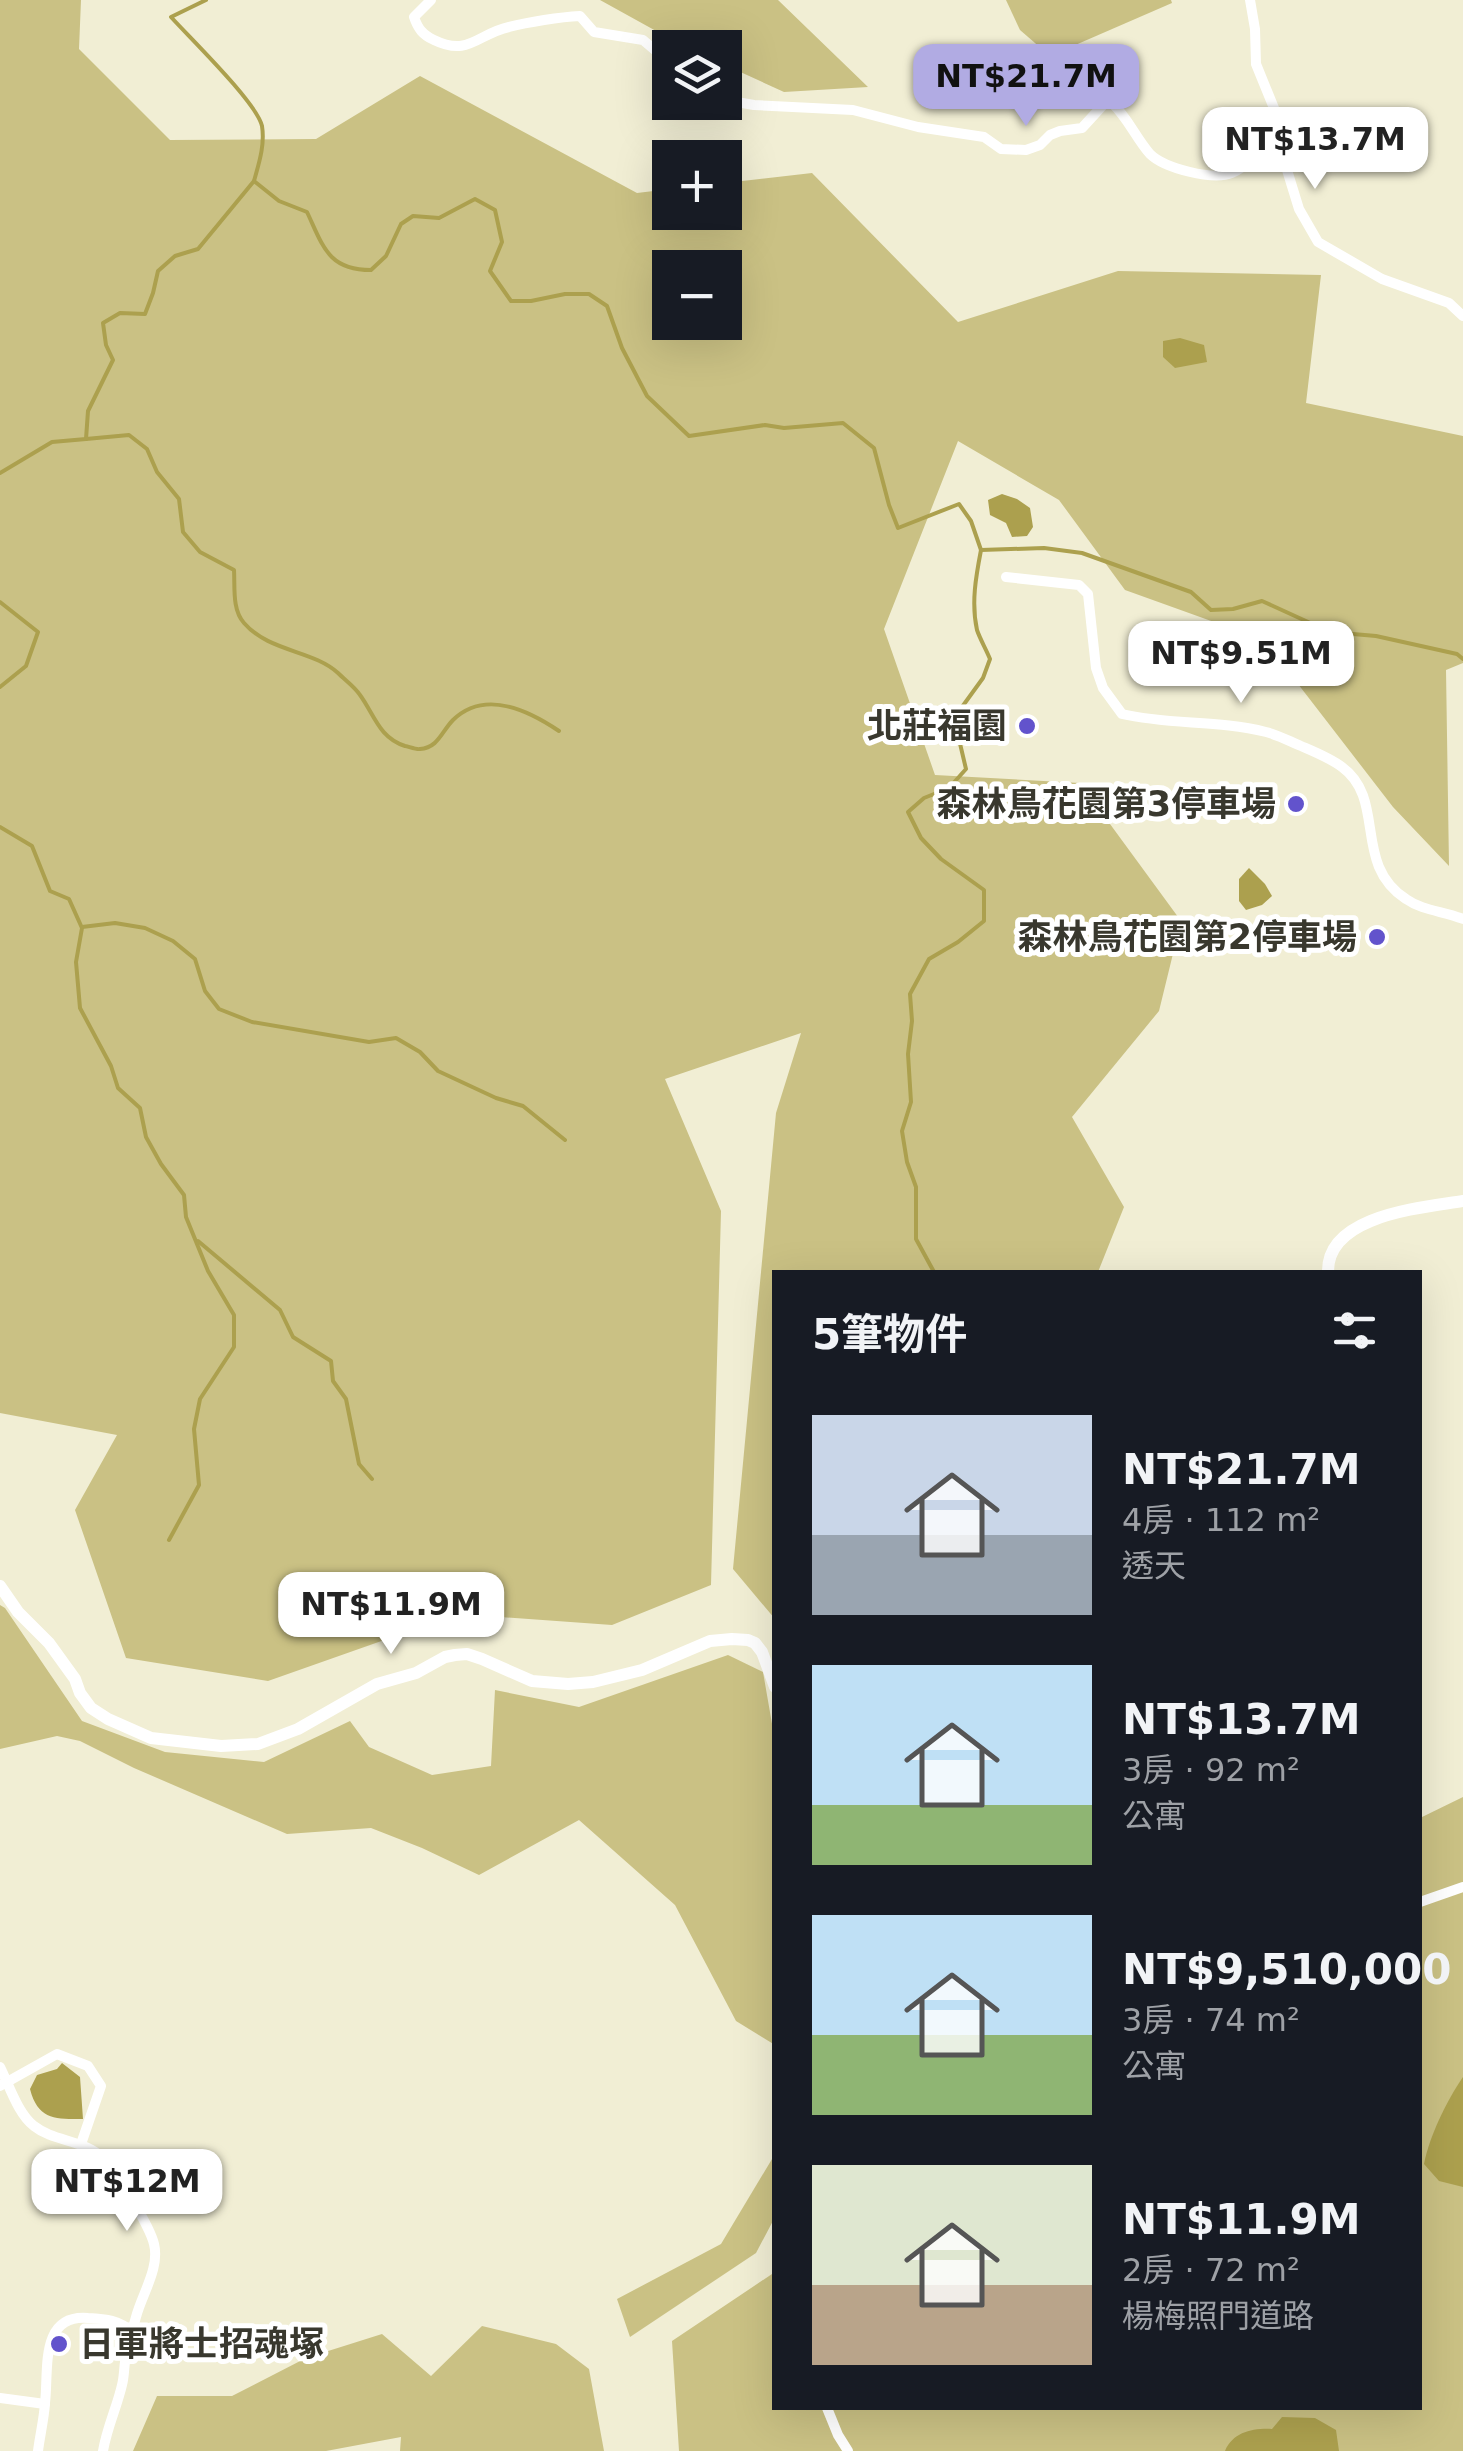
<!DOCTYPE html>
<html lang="zh-TW">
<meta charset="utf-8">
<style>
:root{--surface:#171b24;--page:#20242c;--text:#f1f3f6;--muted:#9ea1a6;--accent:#b1abe3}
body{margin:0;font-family:"DejaVu Sans","Noto Sans TC",sans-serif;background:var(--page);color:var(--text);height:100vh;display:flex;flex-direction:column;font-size:38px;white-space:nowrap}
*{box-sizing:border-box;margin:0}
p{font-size:32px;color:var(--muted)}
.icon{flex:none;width:55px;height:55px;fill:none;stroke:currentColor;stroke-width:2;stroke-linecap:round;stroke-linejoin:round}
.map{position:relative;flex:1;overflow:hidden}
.drawer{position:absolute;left:772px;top:1270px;width:650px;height:1140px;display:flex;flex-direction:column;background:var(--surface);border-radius:0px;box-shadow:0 10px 40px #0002}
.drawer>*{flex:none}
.buttons{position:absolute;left:652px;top:30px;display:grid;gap:20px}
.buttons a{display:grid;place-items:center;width:90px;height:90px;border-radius:0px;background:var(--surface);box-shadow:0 10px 40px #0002;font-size:50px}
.price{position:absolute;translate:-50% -85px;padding:0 22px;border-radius:20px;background:#fff;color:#222;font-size:32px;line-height:65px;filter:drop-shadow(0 2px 5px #0008)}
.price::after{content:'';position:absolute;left:50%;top:60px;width:30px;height:22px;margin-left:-15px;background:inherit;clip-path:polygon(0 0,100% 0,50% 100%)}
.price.active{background:var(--accent);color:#111}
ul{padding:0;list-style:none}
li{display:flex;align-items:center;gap:30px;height:250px;padding:0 40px}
li span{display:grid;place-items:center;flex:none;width:280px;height:200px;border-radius:0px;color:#555}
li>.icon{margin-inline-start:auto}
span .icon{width:120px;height:120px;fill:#fffc;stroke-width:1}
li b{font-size:42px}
h2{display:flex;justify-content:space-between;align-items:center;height:120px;padding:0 40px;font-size:42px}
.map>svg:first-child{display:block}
.green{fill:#cac184;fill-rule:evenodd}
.water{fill:#aca04e}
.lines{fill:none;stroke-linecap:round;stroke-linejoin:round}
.stream{stroke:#aca04e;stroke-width:4}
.minor{stroke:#fff;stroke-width:10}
.tertiary{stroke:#fff;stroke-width:12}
.poi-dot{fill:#6253cc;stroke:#fff;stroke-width:4}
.labels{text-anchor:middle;stroke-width:10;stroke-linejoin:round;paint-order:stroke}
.poi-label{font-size:35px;font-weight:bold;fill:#39382e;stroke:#fff;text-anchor:end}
</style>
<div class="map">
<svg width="1463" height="2451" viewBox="0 0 1463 2451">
<rect width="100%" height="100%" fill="#f1eed4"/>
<g class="green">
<path d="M0 0H81L79 49 170 140 316 139 420 76 637 193 670 189V212H725V183L812 173 958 322 1118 271 1321 275 1306 403 1463 436V663L1446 670 1449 866 1393 807 1264 640 1125 590 1059 500 958 441 884 629 935 775 1080 783 1181 921 1159 1011 1072 1117 1124 1207 1098 1272H775V1619L733 1569 776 1113 801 1033 665 1079 721 1211 711 1585 612 1625 458 1614 268 1681 126 1658 75 1510 117 1435 0 1413ZM670 268H725V322H670Z"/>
<polygon points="600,0 778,0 868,87 784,92 725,65 725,48 685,47"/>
<polygon points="1006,0 1171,0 1172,3 1050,56 1020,30"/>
<polygon points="0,1605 5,1608 82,1721 165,1752 264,1762 350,1721 369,1747 432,1775 491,1766 495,1690 579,1707 728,1655 763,1672 775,1741 775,2045 736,2021 675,1905 579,1820 479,1875 422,1848 371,1828 287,1834 134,1768 80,1741 57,1736 0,1749"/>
<polygon points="1463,1797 1463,2451 679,2451 672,2341 775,2272 775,2408 1420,2408 1420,1818"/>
<polygon points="775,2154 775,2217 756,2253 630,2337 617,2299 721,2244"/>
<polygon points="482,2326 556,2344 589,2369 604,2451 400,2451 401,2437 326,2451 133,2451 157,2396 232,2396 306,2358 382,2334 431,2376"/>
</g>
<g class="water">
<polygon points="1180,338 1204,345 1207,362 1175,368 1163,357 1163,341"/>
<polygon points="1002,494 1017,499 1030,508 1033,527 1027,536 1012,537 1006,523 990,515 988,500"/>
<polygon points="1249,868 1265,884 1272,896 1262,905 1246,910 1239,901 1239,879"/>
<path d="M62 2063 80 2077 83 2119C55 2119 38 2120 30 2089L37 2075 57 2069Z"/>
<path d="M1463 2077V2187L1439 2181 1424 2164C1429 2137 1447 2100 1463 2077Z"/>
<path d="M1282 2417 1315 2418 1336 2430 1339 2451H1225C1233 2432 1253 2428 1272 2429Z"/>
</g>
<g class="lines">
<g class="stream">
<path d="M206 0 171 17C190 38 257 103 262 126 265 145 259 163 254 181L279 201 307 212C323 246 328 270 371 270L386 256 401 224 413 216 439 218 475 199 495 210 502 242 490 271 511 301H531L565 294H589L607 306 622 348 647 396 689 436 765 425 784 428 843 423 874 448 889 505 898 528 959 504 971 521 981 550 1044 548 1082 553 1191 592 1211 610 1233 609 1262 601 1330 632 1376 636 1457 654 1463 659"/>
<path d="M86 439 129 435 147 449 157 472 179 499 183 532 200 552 234 570C235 587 232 610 244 623 269 652 313 650 338 673 345 680 355 687 360 695 374 714 379 738 405 746 407 746 417 750 420 749 438 748 442 731 453 720 485 689 528 710 559 731"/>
<polyline points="0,473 52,442 86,439 88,411 113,360 106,345 103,323 120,313 145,314 153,293 158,271 175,256 198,249 254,181"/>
<polyline points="0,602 38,632 26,666 0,687"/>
<polyline points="0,827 32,846 50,891 69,899 82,928 76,962 80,1008 111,1066 118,1088 140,1108 146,1137 161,1164 184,1195 186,1217 208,1271 234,1315 234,1347 200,1399 194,1429 199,1485 169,1540"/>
<polyline points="82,927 115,923 145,928 173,941 195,959 205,991 219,1009 252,1022 369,1042 396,1038 420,1052 438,1071 496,1098 523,1106 565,1140"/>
<polyline points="198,1241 280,1310 293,1337 331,1361 333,1381 346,1399 359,1464 372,1479"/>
<path d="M934 1272 916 1239V1187L907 1162 902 1131 911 1102 908 1054 912 1021 910 994 929 959 958 942 984 921V890L941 859 921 838 908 812 924 798 949 788 966 769 954 718 983 678 990 659C986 649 980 639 977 630 971 603 976 576 981 550"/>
</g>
<g class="minor">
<path d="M431 0 414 17C418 29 423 35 434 40 469 57 477 34 509 27 528 22 560 17 580 16L594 32 643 40 670 63"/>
<polyline points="1250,0 1255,29 1256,64 1278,118 1279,144 1299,209 1318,242 1382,279 1449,303 1463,316"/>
<path d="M725 100 754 105 853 110 918 127 984 137 1001 149 1026 150 1040 145 1050 135 1060 131 1082 128 1104 104 1112 103C1128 118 1136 138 1150 154 1164 168 1213 181 1232 173 1250 165 1259 148 1279 144"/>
<path d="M1006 577 1079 585 1088 594 1096 668 1103 688 1122 714C1169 725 1218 720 1266 732 1278 735 1289 741 1301 746 1315 752 1330 758 1342 767 1387 800 1352 864 1406 899 1423 911 1444 911 1463 919"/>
<polyline points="1420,1902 1463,1887"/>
<path d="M0 2067C9 2085 18 2114 34 2126 54 2142 83 2139 103 2158 116 2170 150 2227 154 2244 160 2268 142 2294 136 2317 132 2332 126 2347 125 2362 124 2369 124 2378 122 2385 117 2407 107 2427 103 2451"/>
<polyline points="0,2086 57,2054 88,2066 101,2086 81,2144"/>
<polyline points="0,2398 45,2404"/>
<polyline points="827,2408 838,2435 848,2451"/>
<path d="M38 2451C40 2435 44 2419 45 2403 49 2370 39 2314 88 2318 106 2319 119 2320 132 2332"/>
</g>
<g class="tertiary">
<path d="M1328 1272C1327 1215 1421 1208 1463 1201"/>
<polyline points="0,1586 18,1612 49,1643 75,1679 80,1693 91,1708 108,1719 151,1738 221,1746 258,1744 298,1729 377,1684 416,1673 445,1657 455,1655 467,1654 482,1659 532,1681 568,1684 593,1682 642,1670 710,1641 732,1639 748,1640 755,1643 762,1652 775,1687"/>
</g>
</g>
<g class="poi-dot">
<circle cx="1027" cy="726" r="10"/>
<circle cx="1296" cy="804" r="10"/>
<circle cx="1377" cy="937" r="10"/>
<circle cx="59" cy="2344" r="10"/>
</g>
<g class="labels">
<g class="poi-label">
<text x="1007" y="738">北莊福園</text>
<text x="1276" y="816">森林鳥花園第3停車場</text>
<text x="1357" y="949">森林鳥花園第2停車場</text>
<text x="79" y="2356" text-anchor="start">日軍將士招魂塚</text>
</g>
</g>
</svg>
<div class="buttons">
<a><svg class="icon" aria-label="layers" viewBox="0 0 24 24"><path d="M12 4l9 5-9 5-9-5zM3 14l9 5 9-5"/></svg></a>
<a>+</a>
<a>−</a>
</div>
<b class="price active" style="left:1026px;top:129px">NT$21.7M</b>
<b class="price" style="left:1315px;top:192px">NT$13.7M</b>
<b class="price" style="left:1241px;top:706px">NT$9.51M</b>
<b class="price" style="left:391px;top:1657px">NT$11.9M</b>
<b class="price" style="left:127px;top:2234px">NT$12M</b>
<section class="drawer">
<h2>5筆物件<svg class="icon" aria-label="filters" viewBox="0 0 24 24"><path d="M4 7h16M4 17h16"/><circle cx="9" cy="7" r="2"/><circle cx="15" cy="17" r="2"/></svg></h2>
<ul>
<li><span style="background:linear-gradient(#c9d6e8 60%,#9aa5b1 0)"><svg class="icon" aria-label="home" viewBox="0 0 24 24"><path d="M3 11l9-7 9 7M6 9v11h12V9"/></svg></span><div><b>NT$21.7M</b><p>4房 · 112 m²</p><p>透天</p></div></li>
<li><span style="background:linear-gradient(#bfe0f5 70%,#8fb573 0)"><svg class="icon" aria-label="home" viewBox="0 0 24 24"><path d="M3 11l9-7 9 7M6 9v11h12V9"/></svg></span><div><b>NT$13.7M</b><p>3房 · 92 m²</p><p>公寓</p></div></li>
<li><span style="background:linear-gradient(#bfe0f5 60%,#8fb573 0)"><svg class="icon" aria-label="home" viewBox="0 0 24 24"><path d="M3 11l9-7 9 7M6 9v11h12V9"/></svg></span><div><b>NT$9,510,000</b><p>3房 · 74 m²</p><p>公寓</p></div></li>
<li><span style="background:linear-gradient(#dfe7d0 60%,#b9a48a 0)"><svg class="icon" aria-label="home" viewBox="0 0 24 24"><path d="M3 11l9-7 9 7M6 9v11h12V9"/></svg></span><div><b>NT$11.9M</b><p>2房 · 72 m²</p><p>楊梅照門道路</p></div></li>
</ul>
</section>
</div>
